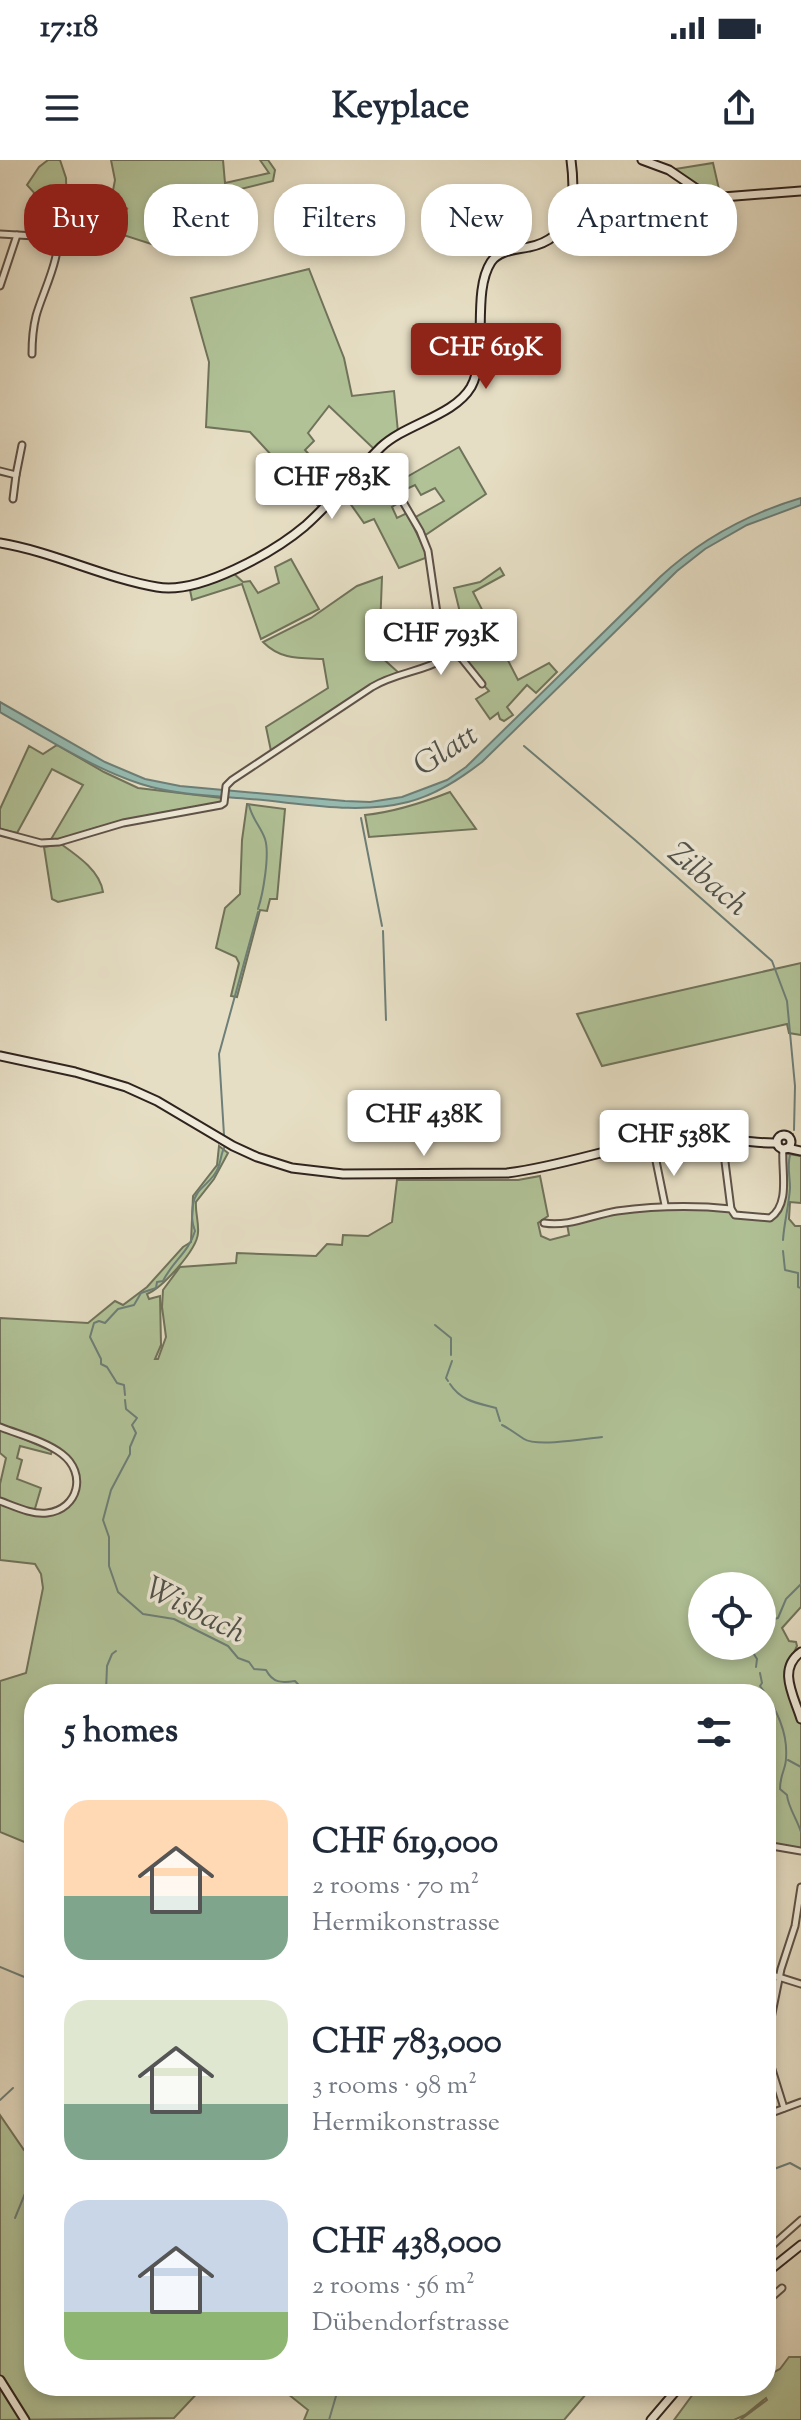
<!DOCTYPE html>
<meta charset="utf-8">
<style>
:root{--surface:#fff;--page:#f6f6f7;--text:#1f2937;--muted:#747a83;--accent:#8f2418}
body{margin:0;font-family:"Sorts Mill Goudy",serif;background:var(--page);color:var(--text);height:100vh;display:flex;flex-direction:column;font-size:30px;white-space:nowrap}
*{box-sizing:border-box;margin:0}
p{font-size:26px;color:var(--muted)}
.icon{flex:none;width:44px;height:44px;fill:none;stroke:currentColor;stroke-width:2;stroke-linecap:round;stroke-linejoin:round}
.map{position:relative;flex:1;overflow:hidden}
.sheet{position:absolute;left:24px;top:1524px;width:752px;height:712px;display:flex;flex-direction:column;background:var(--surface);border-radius:32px;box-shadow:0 4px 12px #0003}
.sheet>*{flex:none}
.banner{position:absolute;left:24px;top:24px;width:754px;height:72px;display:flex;gap:16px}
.tools{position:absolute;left:688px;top:1412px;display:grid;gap:16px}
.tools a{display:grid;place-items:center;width:88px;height:88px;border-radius:50%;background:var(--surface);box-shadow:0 4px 12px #0003;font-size:40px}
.price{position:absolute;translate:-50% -68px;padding:0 18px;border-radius:8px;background:#fff;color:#222;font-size:26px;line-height:52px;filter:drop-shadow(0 2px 4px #0008)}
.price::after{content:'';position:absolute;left:50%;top:48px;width:24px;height:18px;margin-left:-12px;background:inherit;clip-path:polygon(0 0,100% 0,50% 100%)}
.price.active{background:var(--accent);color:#fff}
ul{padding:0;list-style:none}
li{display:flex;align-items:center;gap:24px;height:200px;padding:0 40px}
li span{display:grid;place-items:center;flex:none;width:224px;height:160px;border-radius:24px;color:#555}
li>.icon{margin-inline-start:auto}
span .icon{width:96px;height:96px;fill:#fffc;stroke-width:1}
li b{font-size:34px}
h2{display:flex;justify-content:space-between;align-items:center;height:96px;padding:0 40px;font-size:34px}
.pill{padding:0 28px;border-radius:32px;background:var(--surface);box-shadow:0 4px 12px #0003;font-size:28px;line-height:72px}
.pill.active{background:var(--accent);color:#fff}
.status{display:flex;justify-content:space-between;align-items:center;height:56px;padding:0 40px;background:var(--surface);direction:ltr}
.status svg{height:22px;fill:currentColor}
header{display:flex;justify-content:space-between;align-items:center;height:104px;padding:0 40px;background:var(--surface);font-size:36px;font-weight:800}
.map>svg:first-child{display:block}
.green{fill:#b1c297;stroke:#70735b;stroke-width:2;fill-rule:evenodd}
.water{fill:#96bcb3;stroke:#6d7f78;stroke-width:2}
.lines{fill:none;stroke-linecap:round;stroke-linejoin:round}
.stream{stroke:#6d7f78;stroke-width:2}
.street-casing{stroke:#5e5248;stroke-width:9}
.secondary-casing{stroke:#30241f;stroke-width:11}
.street{stroke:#efead9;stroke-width:5}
.secondary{stroke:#efead9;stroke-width:7}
.labels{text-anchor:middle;stroke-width:7;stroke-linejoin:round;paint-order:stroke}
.water-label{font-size:32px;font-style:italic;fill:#4f524b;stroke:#efead9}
</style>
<div class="status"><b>17:18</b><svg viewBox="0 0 49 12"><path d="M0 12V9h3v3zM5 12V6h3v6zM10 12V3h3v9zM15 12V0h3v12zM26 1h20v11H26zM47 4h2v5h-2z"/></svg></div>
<header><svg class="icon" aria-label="menu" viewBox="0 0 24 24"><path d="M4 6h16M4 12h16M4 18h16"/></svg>Keyplace<svg class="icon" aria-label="share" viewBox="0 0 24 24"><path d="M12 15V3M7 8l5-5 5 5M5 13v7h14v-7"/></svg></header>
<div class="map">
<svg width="801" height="2260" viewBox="0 0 801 2260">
<rect width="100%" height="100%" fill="#e6dec4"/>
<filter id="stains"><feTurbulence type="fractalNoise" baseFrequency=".0025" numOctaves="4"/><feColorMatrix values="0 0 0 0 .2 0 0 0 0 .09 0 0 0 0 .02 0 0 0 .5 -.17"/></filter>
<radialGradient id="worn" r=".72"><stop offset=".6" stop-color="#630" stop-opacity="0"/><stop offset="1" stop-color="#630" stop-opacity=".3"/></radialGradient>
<g class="green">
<polygon points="48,0 60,0 66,18 67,61 63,65 27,25 39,7"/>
<polygon points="111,0 223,0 225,23 269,13 260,0 268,0 275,10 273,21 159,49 165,56 176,92 89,64 95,49 102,43 112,43 128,49 111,41 115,20"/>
<polygon points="713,3 721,38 716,38 669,10"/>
<polygon points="309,109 344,198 352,236 394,231 398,272 374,289 329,246 308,273 314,281 305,290 315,301 304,314 330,338 320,348 250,272 206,267 209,202 191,138"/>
<polygon points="459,287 486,334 424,376 414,358 444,341 435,328 421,335 415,325 398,333 387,312 390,310 398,322"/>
<polygon points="372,300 377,301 400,342 392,347 397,358 407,353 428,397 399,408 374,359 364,363 342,332"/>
<polygon points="291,399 319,449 261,479 242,424 192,440 190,430 232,412 243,422 250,421 258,433 279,423 275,407"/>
<polygon points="500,408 504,415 473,432 518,520 549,503 557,512 536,533 527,525 507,547 513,555 504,561 500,559 498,553 490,559 476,539 489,531 473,513 459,490 468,485 454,428 480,422"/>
<path d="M382 417 379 495 399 513 383 518 271 591 266 567 328 528 323 499C299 498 281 500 263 482L311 458 357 426Z"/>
<polygon points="57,585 104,612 138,628 222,638 222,642 95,668 60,680 50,681 83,625 52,609 17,673 0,669 0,649 29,586 43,594"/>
<path d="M450 632 476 669 369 677 365 655C395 652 422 643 450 632Z"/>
<polygon points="247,644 285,649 277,739 270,739 267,751 260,750 237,837 231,836 239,803 236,797 216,788 225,748 240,734 242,680"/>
<path d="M61 684C78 696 100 711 103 732L58 742 52 739 44 687Z"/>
<polygon points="801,803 801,875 789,873 787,864 602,906 577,854"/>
<path d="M219 986 228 993 214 1019 196 1042C195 1052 199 1062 198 1073 197 1090 162 1128 147 1134L149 1139 160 1136 161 1185 155 1199H158L166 1177 162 1147 163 1130 180 1107 236 1103 237 1093 316 1096 327 1084 342 1085 343 1075 368 1076 392 1062 397 1020H518L540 1016 548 1056 538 1063 541 1076 550 1080 569 1075 567 1064C616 1042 679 1046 731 1049L732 1053 770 1058 781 1047 782 993 801 996V1043L790 1042 789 1059 795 1066H801V1447L782 1468 789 1481 796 1482 797 1486 786 1510 788 1528 801 1564V1688L766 1683V1534H34V1686L0 1672V1521L26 1513 43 1428 41 1414 35 1404 0 1400V1324L6 1298 0 1293V1269L52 1291 51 1294 20 1286 17 1298 22 1300 17 1319 41 1328 34 1352 44 1354 70 1343 77 1317 63 1294 0 1266V1158L88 1163 115 1141 123 1145 147 1127 183 1087 191 1082 193 1036 217 1005ZM702 1426H762V1486H702Z"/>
<polygon points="0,1955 24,1990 34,1992 32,1981 34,1977 34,2226 204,2226 174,2258 0,2260"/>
<polygon points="789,2197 801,2197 801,2260 740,2260 767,2240 766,2238 745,2255 734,2260 674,2260 699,2226 766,2226 766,2216 780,2209"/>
<polygon points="278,2226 590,2226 592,2227 564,2260 304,2260 308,2250"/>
</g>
<path class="water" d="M801 338V345L747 365 705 389 677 411 482 602C460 619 436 635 408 642 357 655 301 643 250 639 214 636 175 635 141 624 94 609 43 577 0 552V542L105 602 145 619 180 626 345 641 370 642 402 637 447 620 466 607 660 417C701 379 747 354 801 338Z"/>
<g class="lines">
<g class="stream">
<polyline points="524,586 635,680 772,801 787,841 795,926 794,970"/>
<path d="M249 645C252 659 261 667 265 679 270 694 263 734 258 749"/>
<polyline points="361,658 382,766"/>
<polyline points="383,771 386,860"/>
<polyline points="224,975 219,894 258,752"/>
<polyline points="793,976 793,974"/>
<path d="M783 1080C784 1063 789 1045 790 1028 790 1016 787 1007 790 995"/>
<polyline points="783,1091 785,1110 798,1113 798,1127 801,1128"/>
<polyline points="435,1165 451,1178 451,1195"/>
<polyline points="448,1221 446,1218 452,1201"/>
<path d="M450 1224C461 1241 477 1243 496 1248L500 1261"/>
<path d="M125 1235 124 1225 117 1223 107 1207 101 1204V1199L90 1177 94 1163 99 1161 105 1163 118 1149 134 1145 141 1133 156 1128 157 1122 163 1121C172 1102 189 1092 195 1071 191 1061 192 1054 193 1045 195 1027 212 1024 218 1008 221 1001 221 994 224 988"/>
<path d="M125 1240 126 1249 137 1258 132 1265 136 1273 130 1287V1294L111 1330 103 1360 109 1377V1406L118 1432 143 1454 174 1459 228 1486 238 1498 249 1502 254 1509 266 1510C273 1523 281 1523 295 1521L307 1534"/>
<path d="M502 1265C510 1269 516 1274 524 1279 536 1287 585 1279 602 1277"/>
<polyline points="762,1469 768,1468 771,1460 778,1458 786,1439 801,1424"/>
<polyline points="752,1486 752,1491 757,1499 756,1507"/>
<path d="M760 1513 762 1523 760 1526C775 1546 788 1572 786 1598 786 1609 780 1614 780 1629L787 1635C788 1647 797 1659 801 1672"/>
<polyline points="106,1531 107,1506 112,1494 116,1491"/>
<polyline points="788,1600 801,1607"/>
<polyline points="0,1807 34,1821"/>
<polyline points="0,1940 13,1928"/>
<polyline points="766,2012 790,2003 801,2009"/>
<polyline points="15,2058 33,2014 34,1989"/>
<polyline points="324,2226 329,2229"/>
<polyline points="329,2260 336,2236 332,2232"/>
</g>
<defs>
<g id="street">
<path d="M0 74 35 76 55 70C65 91 42 133 36 156 33 168 32 181 32 194"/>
<polyline points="0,126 17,75"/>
<polyline points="0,311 16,315 13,339"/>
<polyline points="16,315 22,285"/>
<polyline points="448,488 462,499 482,524"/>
<path d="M0 672 41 683 59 682 123 663 221 645 224 643 226 626 232 620 372 527C395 513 421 512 444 499L447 490 438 460 428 391 420 371 375 294"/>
<polyline points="691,990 690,984 723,986 731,1049"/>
<polyline points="655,996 665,1045"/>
<path d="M544 1063C569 1067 592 1055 617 1051 656 1046 692 1045 731 1049L735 1055 770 1058C791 1044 781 1010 783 989"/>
<path d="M0 1267C20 1275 45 1281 62 1294 87 1313 79 1349 47 1353 32 1355 14 1346 0 1341"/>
<polyline points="766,1685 801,1691"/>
<polyline points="766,1813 801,1824"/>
<polyline points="784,1948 770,1903 768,1873 781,1809 795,1766 801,1727"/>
<polyline points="766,1955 801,1942"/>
<polyline points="766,2091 801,2060"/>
<polyline points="766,2142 782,2128"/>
</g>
<g id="secondary">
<polyline points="642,0 669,10 710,38 801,31"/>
<path d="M0 383C54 392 104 418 157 427 199 435 274 392 305 366 332 342 355 313 381 287 405 264 454 256 471 227 489 194 471 133 491 102 499 90 516 90 529 87 574 78 576 37 571 0"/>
<path d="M0 896 75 912 126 927 157 941 233 986 257 997 292 1008 343 1014 507 1013C565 1006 620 984 678 977 711 973 743 984 777 983"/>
<circle cx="784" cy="982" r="7"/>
<polyline points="787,988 801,991"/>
<path d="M801 1492C777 1509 794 1536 801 1559"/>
<polyline points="766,2113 801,2085"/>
<polyline points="0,2220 25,2260"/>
<polyline points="651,2260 680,2226"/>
</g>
</defs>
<use href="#street" class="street-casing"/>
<use href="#secondary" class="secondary-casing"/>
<use href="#street" class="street"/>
<use href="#secondary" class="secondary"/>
</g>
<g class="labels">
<g class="water-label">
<text transform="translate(445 589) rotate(-33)" y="11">Glatt</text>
<text transform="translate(709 718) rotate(41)" y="11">Zilbach</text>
<text transform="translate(196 1449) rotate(27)" y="11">Wisbach</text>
</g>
</g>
<rect width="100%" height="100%" filter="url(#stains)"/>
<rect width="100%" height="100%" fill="url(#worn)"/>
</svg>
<div class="tools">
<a><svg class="icon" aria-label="locate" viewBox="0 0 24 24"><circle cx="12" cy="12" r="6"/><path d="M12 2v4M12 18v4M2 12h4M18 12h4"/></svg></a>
</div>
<b class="price active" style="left:486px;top:231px">CHF 619K</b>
<b class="price" style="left:332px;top:361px">CHF 783K</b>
<b class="price" style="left:441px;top:517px">CHF 793K</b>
<b class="price" style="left:424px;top:998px">CHF 438K</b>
<b class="price" style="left:674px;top:1018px">CHF 538K</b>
<div class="banner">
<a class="pill active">Buy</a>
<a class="pill">Rent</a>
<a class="pill">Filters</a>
<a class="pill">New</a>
<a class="pill">Apartment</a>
</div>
<section class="sheet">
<h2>5 homes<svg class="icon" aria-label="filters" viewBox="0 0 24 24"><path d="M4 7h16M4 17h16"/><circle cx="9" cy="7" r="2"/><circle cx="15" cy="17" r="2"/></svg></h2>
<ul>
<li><span style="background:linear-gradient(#ffd9b3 60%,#7fa58c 0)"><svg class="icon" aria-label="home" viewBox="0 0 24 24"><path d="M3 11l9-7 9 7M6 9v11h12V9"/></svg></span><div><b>CHF 619,000</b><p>2 rooms · 70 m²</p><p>Hermikonstrasse</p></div></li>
<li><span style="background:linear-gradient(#dfe7d0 65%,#7fa58c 0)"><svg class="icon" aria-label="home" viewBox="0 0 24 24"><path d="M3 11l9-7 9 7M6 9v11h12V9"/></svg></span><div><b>CHF 783,000</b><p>3 rooms · 98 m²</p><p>Hermikonstrasse</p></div></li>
<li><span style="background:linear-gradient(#c9d6e8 70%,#8fb573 0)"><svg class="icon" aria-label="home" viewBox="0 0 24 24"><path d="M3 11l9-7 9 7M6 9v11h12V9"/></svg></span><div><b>CHF 438,000</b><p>2 rooms · 56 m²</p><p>Dübendorfstrasse</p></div></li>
</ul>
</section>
</div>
